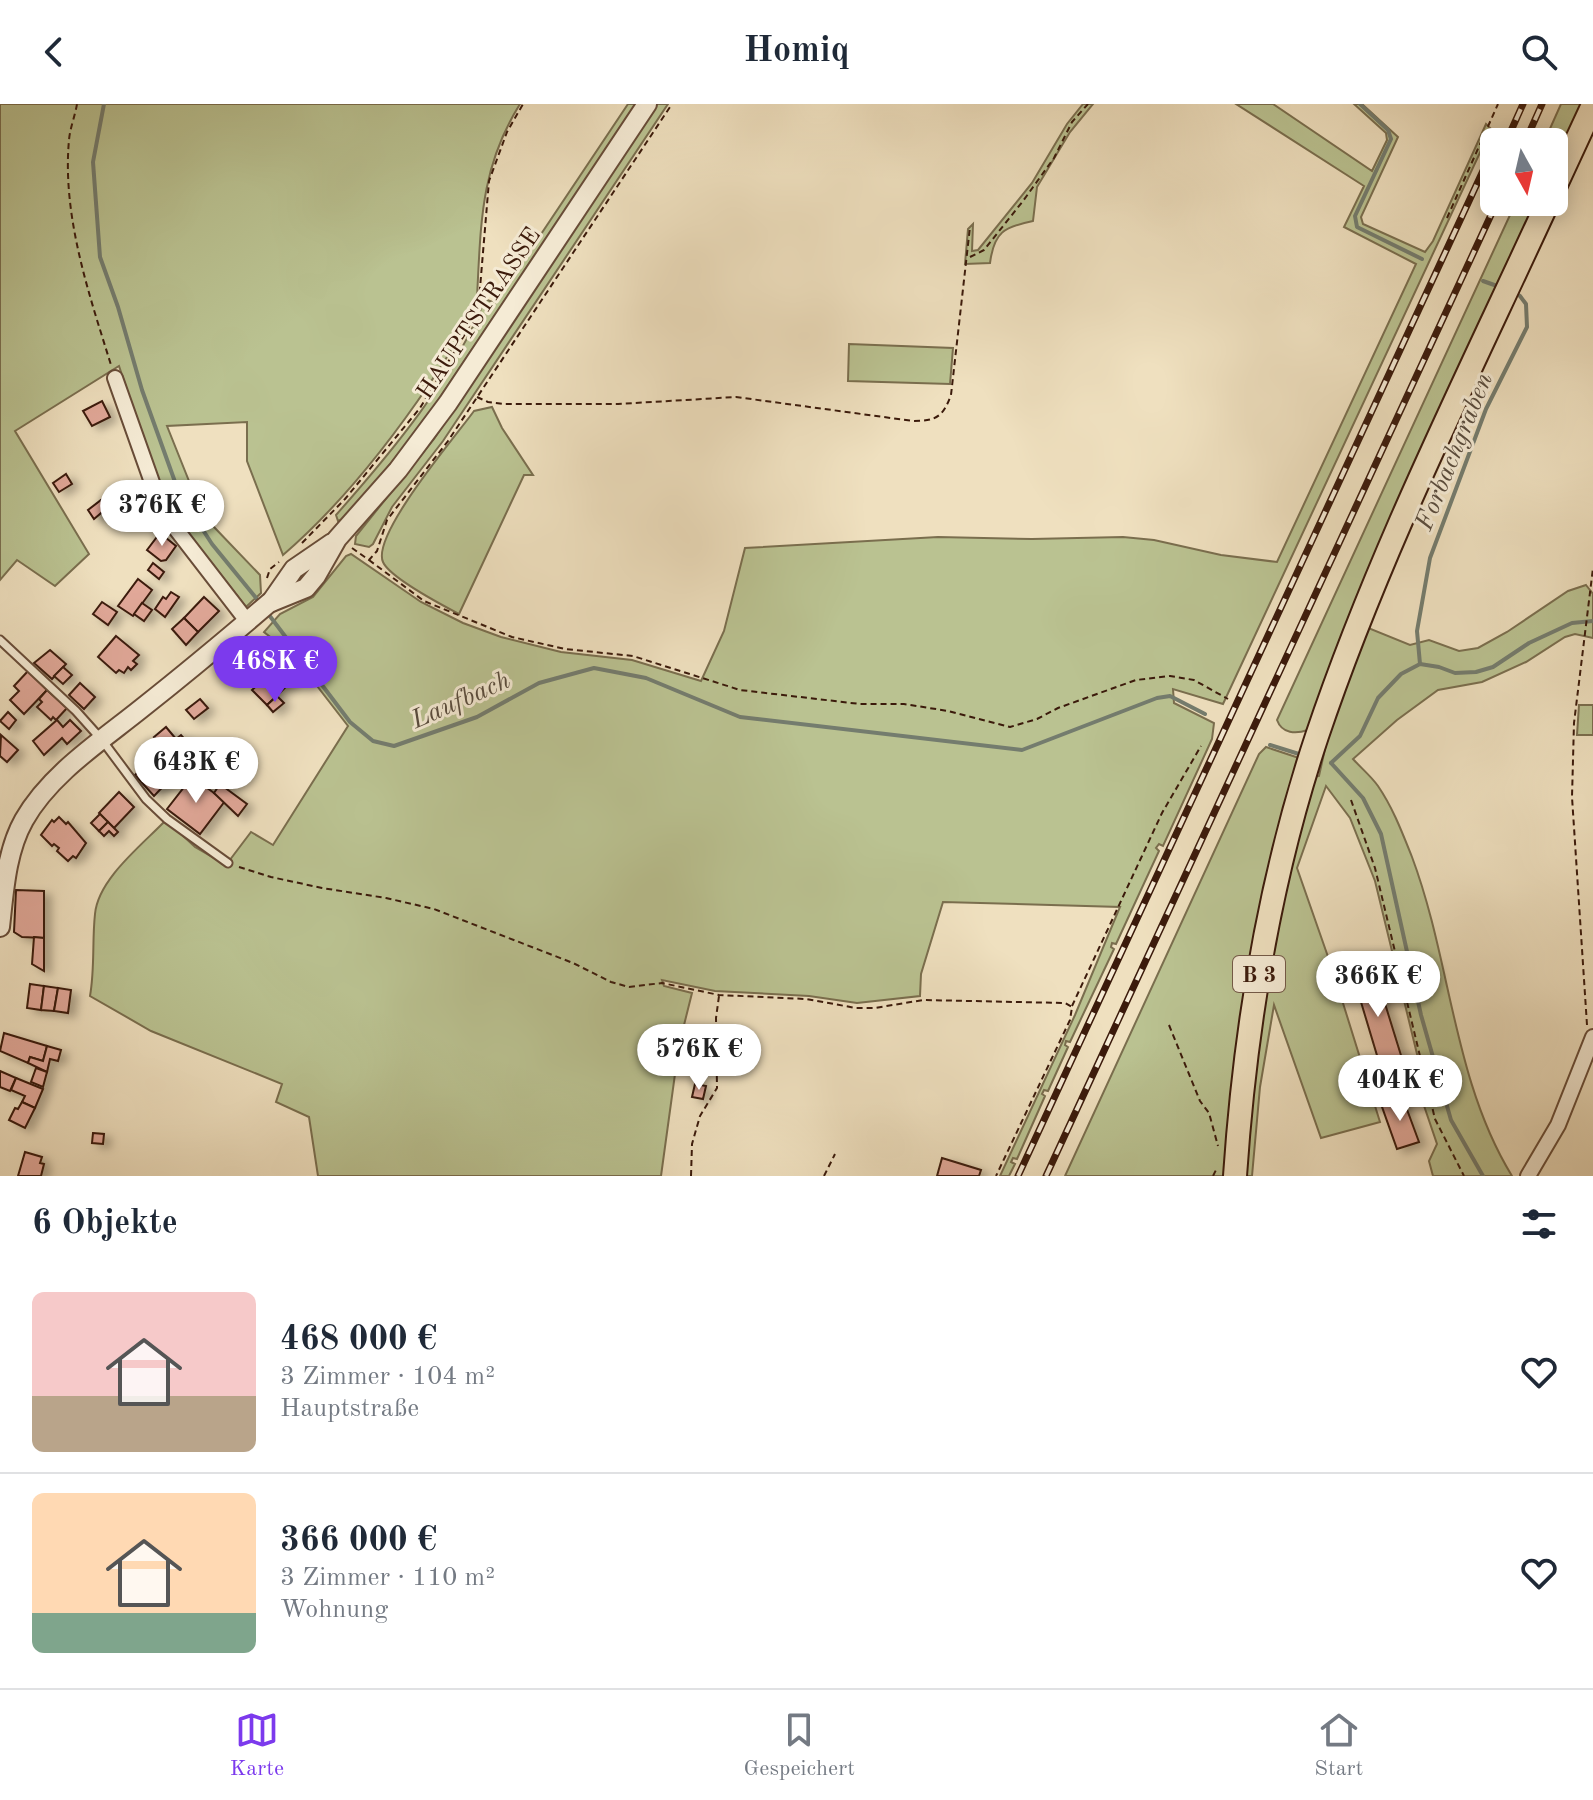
<!DOCTYPE html>
<html lang="de">
<meta charset="utf-8">
<style>
:root{--surface:#fff;--page:#f2f2f3;--text:#1f2937;--muted:#747a83;--line:#e0e1e3;--accent:#7c3aed}
body{margin:0;font-family:"Old Standard TT",serif;background:var(--page);color:var(--text);height:100vh;display:flex;flex-direction:column;font-size:30px;white-space:nowrap}
*{box-sizing:border-box;margin:0}
p{font-size:26px;color:var(--muted)}
.icon{flex:none;width:44px;height:44px;fill:none;stroke:currentColor;stroke-width:2;stroke-linecap:round;stroke-linejoin:round}
.map{position:relative;height:1072px;overflow:hidden}
.sheet{display:flex;flex-direction:column;background:var(--surface);flex:1}
.sheet>*{flex:none}
.needle{width:52px;rotate:172deg}
.buttons{position:absolute;left:1480px;top:24px;display:grid;gap:16px}
.buttons a{display:grid;place-items:center;width:88px;height:88px;border-radius:12px;background:var(--surface);box-shadow:0 4px 20px #0003;font-size:40px}
.price{position:absolute;translate:-50% -68px;padding:0 18px;border-radius:28px;background:#fff;color:#222;font-size:26px;line-height:52px;filter:drop-shadow(0 2px 4px #0008)}
.price::after{content:'';position:absolute;left:50%;top:48px;width:24px;height:18px;margin-left:-12px;background:inherit;clip-path:polygon(0 0,100% 0,50% 100%)}
.price.active{background:var(--accent);color:#fff}
ul{padding:0;list-style:none}
li{display:flex;align-items:center;gap:24px;height:200px;padding:0 32px}
li+li{border-top:2px solid var(--line)}
li span{display:grid;place-items:center;flex:none;width:224px;height:160px;border-radius:12px;color:#555}
li>.icon{margin-inline-start:auto}
span .icon{width:96px;height:96px;fill:#fffc;stroke-width:1}
li b{font-size:34px}
h2{display:flex;justify-content:space-between;align-items:center;height:96px;padding:0 32px;font-size:34px}
header{display:flex;justify-content:space-between;align-items:center;height:104px;padding:0 32px;background:var(--surface);font-size:36px;font-weight:700}
.tab-bar{display:flex;justify-content:space-around;align-items:center;height:112px;border-top:2px solid var(--line);background:var(--surface);font-size:22px;color:var(--muted)}
.tab-bar a{display:grid;justify-items:center;gap:4px}
.tab-bar .active{color:var(--accent)}
.map>svg:first-child{display:block}
.green{fill:#bac291;stroke:#7a6e4e;stroke-width:2}
.lines{fill:none;stroke-linecap:round;stroke-linejoin:round}
.stream{stroke:#747c6e;stroke-width:4}
.building{fill:#e1a899;stroke:#3b1a0b;stroke-width:2;filter:url(#shadow)}
.service-casing{stroke:#684c38;stroke-width:11}
.minor-casing{stroke:#684c38;stroke-width:18}
.tertiary-casing{stroke:#684c38;stroke-width:22}
.primary-casing{stroke:#3b1a0b;stroke-width:26}
.path{stroke:#3b1a0b;stroke-width:2;stroke-dasharray:6 4;stroke-linecap:butt}
.service{stroke:#f5ebd5;stroke-width:7}
.minor{stroke:#f5ebd5;stroke-width:14}
.tertiary{stroke:#f5ebd5;stroke-width:18}
.primary{stroke:#efe0bf;stroke-width:22}
.rail-casing{stroke:#3b1a0b;stroke-width:7}
.rail{stroke:#f5ebd5;stroke-width:4;stroke-dasharray:12;stroke-linecap:butt}
.labels{text-anchor:middle;stroke-width:6;stroke-linejoin:round;paint-order:stroke}
.shield{fill:#f5ebd5;stroke:#735948;stroke-width:2}
.shield-label{font-size:22px;font-weight:bold;fill:#3b1a0b}
.street-label{font-size:24px;fill:#3b1a0b;stroke:#f5ebd5}
.water-label{font-size:26px;font-style:italic;fill:#584b3d;stroke:#f5ebd5}
</style>
<header><svg class="icon" aria-label="back" viewBox="0 0 24 24"><path d="M15 5l-7 7 7 7"/></svg>Homiq<svg class="icon" aria-label="search" viewBox="0 0 24 24"><circle cx="10" cy="10" r="6"/><path d="M15 15l6 6"/></svg></header>
<div class="map">
<svg width="1593" height="1072" viewBox="0 0 1593 1072">
<defs>
<filter id="shadow"><feDropShadow dx="7" dy="4" stdDeviation="4" flood-color="#0004"/></filter>
</defs>
<rect width="100%" height="100%" fill="#efe0bf"/>
<filter id="stains"><feTurbulence type="fractalNoise" baseFrequency=".0025" numOctaves="4"/><feColorMatrix values="0 0 0 0 .2 0 0 0 0 .09 0 0 0 0 .02 0 0 0 .5 -.17"/></filter>
<radialGradient id="worn" r=".72"><stop offset=".6" stop-color="#630" stop-opacity="0"/><stop offset="1" stop-color="#630" stop-opacity=".3"/></radialGradient>
<g class="green">
<path d="M0 0H520C480 64 481 120 477 193 467 224 448 252 430 279 388 341 340 402 283 451L247 357V318L167 322 199 402 214 423 260 471 261 489 246 503 178 416 158 379 119 262 15 327 89 450 55 482 17 456 0 476Z"/>
<path d="M628 0H636L419 325 346 414 338 417 336 411C390 350 456 271 485 195L495 199Z"/>
<polygon points="657,0 668,0 443,337 392,403 373,440 369,443 355,440 356,432 434,335"/>
<path d="M1083 0H1093L1070 28 1037 83 1033 117C1004 123 994 128 990 159L965 160 968 125 973 120 972 147 978 146 1032 79 1067 20Z"/>
<path d="M1236 0H1273L1372 67 1387 36 1386 29 1354 0H1362L1398 33 1361 113 1363 120 1425 148 1433 137 1486 20 1491 25 1223 600 1173 585 1174 599 1214 619 1212 635 1163 742 1159 740 1156 744 1159 747 1116 840 1112 839 1111 843 1114 845 1070 938 1066 937 1065 941 1068 943 1048 987 1044 986 1042 990 1045 992 1017 1055 1013 1054 1011 1058 1015 1060 1009 1072H1000L1075 911 1120 803 943 798 921 870 920 892 857 899 809 892 715 887 662 876 664 882 692 889 679 941 661 1072H318L309 1013 276 998 282 980 151 927 90 892C95 864 92 837 95 810 98 775 142 741 166 716L195 743 226 761 251 728 273 741 348 622 293 551 264 528 280 510 313 493 346 452 351 450 421 498 463 519 501 533 561 548 632 556 701 577 724 527 745 444 938 433 1032 435 1123 433 1154 436 1221 451 1277 458 1416 160 1344 123 1364 82Z"/>
<polygon points="1561,0 1583,0 1554,63 1554,38 1544,38"/>
<path d="M1516 98H1538L1308 626C1296 630 1282 630 1277 616Z"/>
<polygon points="849,240 953,244 950,280 848,277"/>
<path d="M492 303 502 324 533 371H524L459 510C442 501 390 474 383 458 371 431 456 332 474 307Z"/>
<path d="M1586 481 1593 490V534L1575 530 1565 533 1526 558 1482 578 1438 586 1397 616 1353 655C1361 664 1371 672 1378 682 1393 704 1402 728 1412 753 1451 857 1453 976 1512 1072H1433L1429 1057 1437 1040 1419 987 1425 983 1375 777 1350 714 1326 682 1297 764 1333 867 1380 1018 1321 1034 1274 901 1260 983 1252 1072H1243L1246 1018 1278 813 1314 673 1319 672 1329 627 1366 523 1410 541 1429 536 1459 547 1478 544 1507 528 1568 487Z"/>
<polygon points="1579,601 1593,601 1593,631 1577,631"/>
<polygon points="1266,643 1299,654 1226,1072 1065,1072 1259,650"/>
</g>
<g class="lines">
<g class="stream">
<polyline points="104,0 93,58 100,153 118,203 142,286 179,389 212,440 261,500"/>
<polyline points="1360,0 1388,26 1391,35 1355,112 1357,123 1422,155"/>
<polyline points="1483,177 1500,183"/>
<polyline points="266,507 350,618 373,637 394,642 477,613 539,579 594,564 646,574 740,613 1022,646 1157,594 1170,592 1205,610"/>
<polyline points="1420,560 1417,527 1430,454 1486,305 1527,223 1526,200 1520,192 1515,189"/>
<polyline points="1270,641 1302,651"/>
<polyline points="1331,659 1363,694 1381,730 1421,911 1451,1016 1483,1072"/>
<polyline points="1331,659 1360,632 1378,594 1401,570 1420,560 1439,563 1455,569 1476,568 1493,563 1529,539 1572,519 1593,517"/>
</g>
</g>
<g class="building">
<polygon points="102,297 110,313 92,322 83,307"/>
<polygon points="66,370 72,380 59,388 53,379"/>
<polygon points="119,386 129,399 114,412 103,398"/>
<polygon points="101,396 107,404 94,415 88,406"/>
<polygon points="160,429 176,442 166,456 161,457 147,446"/>
<polygon points="153,459 164,468 159,475 148,466"/>
<polygon points="138,475 152,486 133,512 118,502"/>
<polygon points="171,488 179,493 165,513 155,505 163,493 166,495"/>
<polygon points="204,493 219,507 198,528 184,514"/>
<polygon points="102,498 117,508 108,521 93,510"/>
<polygon points="142,499 152,506 144,517 134,510"/>
<polygon points="184,514 198,528 186,541 172,525"/>
<polygon points="116,532 139,551 133,557 137,560 131,566 128,563 124,569 119,566 116,569 98,553"/>
<polygon points="50,546 66,560 52,575 34,559"/>
<polygon points="278,562 292,577 267,601 252,586"/>
<polygon points="63,563 72,571 63,580 54,572"/>
<polygon points="28,567 47,586 24,610 10,596 19,587 14,582"/>
<polygon points="80,579 95,593 84,605 69,591"/>
<polygon points="47,586 67,604 56,616 53,613 51,616 37,603 42,598 39,595"/>
<polygon points="277,592 284,599 273,608 267,601"/>
<polygon points="200,595 208,604 194,615 186,606"/>
<polygon points="8,608 16,616 9,625 0,617"/>
<polygon points="57,616 63,623 70,616 81,627 67,640 62,634 44,651 33,637"/>
<polygon points="166,623 176,635 181,631 190,641 185,645 192,653 180,663 164,644 161,647 155,641 159,638 154,633"/>
<polygon points="1,631 18,646 7,658 0,652"/>
<polygon points="154,651 174,671 154,692 135,671"/>
<polygon points="171,653 180,663 173,670 164,660"/>
<polygon points="192,653 201,663 189,673 180,663"/>
<polygon points="192,673 225,697 200,730 167,705"/>
<polygon points="220,680 247,700 238,712 214,689"/>
<polygon points="119,688 134,703 114,724 99,709"/>
<polygon points="100,710 108,718 99,727 91,719"/>
<polygon points="59,713 66,720 68,718 86,739 76,754 73,752 68,757 57,747 59,744 54,740 52,742 41,731 52,716 54,718"/>
<polygon points="108,718 118,728 114,732 109,727 104,732 99,727"/>
<polygon points="16,786 44,787 44,834 22,833 14,828"/>
<polygon points="34,833 44,834 44,867 32,860"/>
<polygon points="1373,861 1404,961 1382,968 1352,868"/>
<polygon points="30,880 44,882 41,906 27,904"/>
<polygon points="44,882 58,884 54,907 41,906"/>
<polygon points="58,884 71,886 68,909 54,907"/>
<polygon points="4,929 47,942 43,957 30,953 28,959 0,947"/>
<polygon points="47,942 61,946 58,957 50,955 47,968 28,959 30,953 43,957"/>
<polygon points="36,964 47,968 43,983 31,978"/>
<polygon points="0,967 16,974 10,987 0,983"/>
<polygon points="16,974 43,985 35,1004 22,998 25,992 11,986"/>
<polygon points="695,980 706,982 703,995 692,993"/>
<polygon points="1402,992 1419,1038 1397,1045 1381,1000"/>
<polygon points="22,998 35,1004 25,1024 9,1016 15,1004 18,1005"/>
<polygon points="93,1029 104,1030 103,1040 92,1039"/>
<polygon points="25,1048 42,1053 40,1059 44,1060 41,1072 18,1072"/>
<polygon points="942,1054 981,1066 979,1072 937,1072"/>
</g>
<g class="lines">
<defs>
<polyline id="service" points="0,536 76,607 102,636 146,695 167,715 228,759"/>
<g id="minor">
<polyline points="115,274 154,384 169,416 247,517"/>
<polyline points="1528,1072 1558,1021 1593,933"/>
</g>
<g id="tertiary">
<polyline points="271,498 294,465 332,439"/>
<path d="M0 823C4 788 6 748 24 716 50 670 101 637 142 604 185 570 227 535 269 499L306 484 316 472 337 435 398 366 448 299 647 0"/>
</g>
<g id="primary">
<polyline points="1554,85 1593,1"/>
<path d="M1235 1072C1245 924 1270 773 1317 632 1379 448 1467 274 1548 98"/>
</g>
</defs>
<use href="#service" class="service-casing"/>
<use href="#minor" class="minor-casing"/>
<use href="#tertiary" class="tertiary-casing"/>
<use href="#primary" class="primary-casing"/>
<g class="path">
<path d="M77 0C75 12 70 24 69 36 62 112 89 190 111 261"/>
<polyline points="1447,114 1498,0"/>
<polyline points="970,153 984,146 1023,97 1054,54 1072,18 1088,0"/>
<path d="M477 293 488 298 504 300H618L736 293 913 317C936 317 943 313 951 291L970 123"/>
<polyline points="302,439 345,395 420,304 468,225 479,196 489,77 507,28 523,0"/>
<polyline points="352,444 369,456 377,447 387,416 448,337 672,0"/>
<polyline points="369,456 424,497 512,533 565,545 633,552 740,586 860,600 904,600 948,607 1010,623 1037,615 1058,604 1136,576 1170,572 1194,576 1228,595"/>
<polyline points="267,474 270,465 279,458"/>
<polyline points="1351,696 1375,764 1435,1015 1464,1072"/>
<polyline points="239,763 271,773 322,784 386,794 434,805 573,859 611,878 629,883 662,879 719,891 806,895 856,904 875,904 923,896 1065,899 1072,903 1070,916 996,1072"/>
<polyline points="1072,902 1162,709 1201,642"/>
<polyline points="1169,921 1200,997 1209,1009 1218,1042"/>
<polyline points="1587,921 1572,693 1574,619 1593,464"/>
<polyline points="691,1072 692,1040 700,1012 717,984 716,914 719,892"/>
<polyline points="824,1072 835,1050"/>
<polyline points="1213,1072 1217,1064"/>
</g>
<use href="#service" class="service"/>
<use href="#minor" class="minor"/>
<use href="#tertiary" class="tertiary"/>
<use href="#primary" class="primary"/>
<defs>
<g id="rail">
<polyline points="1506,38 1523,0"/>
<polyline points="1525,38 1542,0"/>
<polyline points="1018,1072 1494,43"/>
<polyline points="1046,1072 1497,98"/>
</g>
</defs>
<use href="#rail" class="rail-casing"/>
<use href="#rail" class="rail"/>
</g>
<g class="labels">
<rect class="shield" x="1233" y="852" width="52" height="36" rx="6"/>
<g class="shield-label">
<text x="1259" y="878">B 3</text>
</g>
<g class="street-label">
<text transform="translate(478 209) rotate(-56)" y="8">HAUPTSTRASSE</text>
</g>
<g class="water-label">
<text transform="translate(1453 347) rotate(-68)" y="9">Forbachgraben</text>
<text transform="translate(460 595) rotate(-24)" y="9">Laufbach</text>
</g>
</g>
<rect width="100%" height="100%" filter="url(#stains)"/>
<rect width="100%" height="100%" fill="url(#worn)"/>
</svg>
<div class="buttons">
<a><svg class="needle" viewBox="-14 -14 28 28"><path d="M0-13l5 13h-10z" fill="#e53935"/><path d="M0 13l5-13h-10z" fill="#747a83"/></svg></a>
</div>
<b class="price" style="left:162px;top:444px">376K €</b>
<b class="price active" style="left:275px;top:600px">468K €</b>
<b class="price" style="left:196px;top:701px">643K €</b>
<b class="price" style="left:1378px;top:915px">366K €</b>
<b class="price" style="left:699px;top:988px">576K €</b>
<b class="price" style="left:1400px;top:1019px">404K €</b>
</div>
<section class="sheet">
<h2>6 Objekte<svg class="icon" aria-label="filters" viewBox="0 0 24 24"><path d="M4 7h16M4 17h16"/><circle cx="9" cy="7" r="2"/><circle cx="15" cy="17" r="2"/></svg></h2>
<ul>
<li><span style="background:linear-gradient(#f6c9c9 65%,#b9a48a 0)"><svg class="icon" aria-label="home" viewBox="0 0 24 24"><path d="M3 11l9-7 9 7M6 9v11h12V9"/></svg></span><div><b>468 000 €</b><p>3 Zimmer · 104 m²</p><p>Hauptstraße</p></div><svg class="icon" aria-label="heart" viewBox="0 0 24 24"><path d="M12 20l-8-8c-3-5 5-10 8-4 3-6 11-1 8 4z"/></svg></li>
<li><span style="background:linear-gradient(#ffd9b3 75%,#7fa58c 0)"><svg class="icon" aria-label="home" viewBox="0 0 24 24"><path d="M3 11l9-7 9 7M6 9v11h12V9"/></svg></span><div><b>366 000 €</b><p>3 Zimmer · 110 m²</p><p>Wohnung</p></div><svg class="icon" aria-label="heart" viewBox="0 0 24 24"><path d="M12 20l-8-8c-3-5 5-10 8-4 3-6 11-1 8 4z"/></svg></li>
</ul>
</section>
<nav class="tab-bar">
<a class="active"><svg class="icon" aria-label="map" viewBox="0 0 24 24"><path d="M3 6l6-2 6 2 6-2v14l-6 2-6-2-6 2zM9 4v14M15 6v14"/></svg>Karte</a>
<a><svg class="icon" aria-label="saved" viewBox="0 0 24 24"><path d="M7 4h10v16l-5-4-5 4z"/></svg>Gespeichert</a>
<a><svg class="icon" aria-label="home" viewBox="0 0 24 24"><path d="M3 11l9-7 9 7M6 9v11h12V9"/></svg>Start</a>
</nav>
